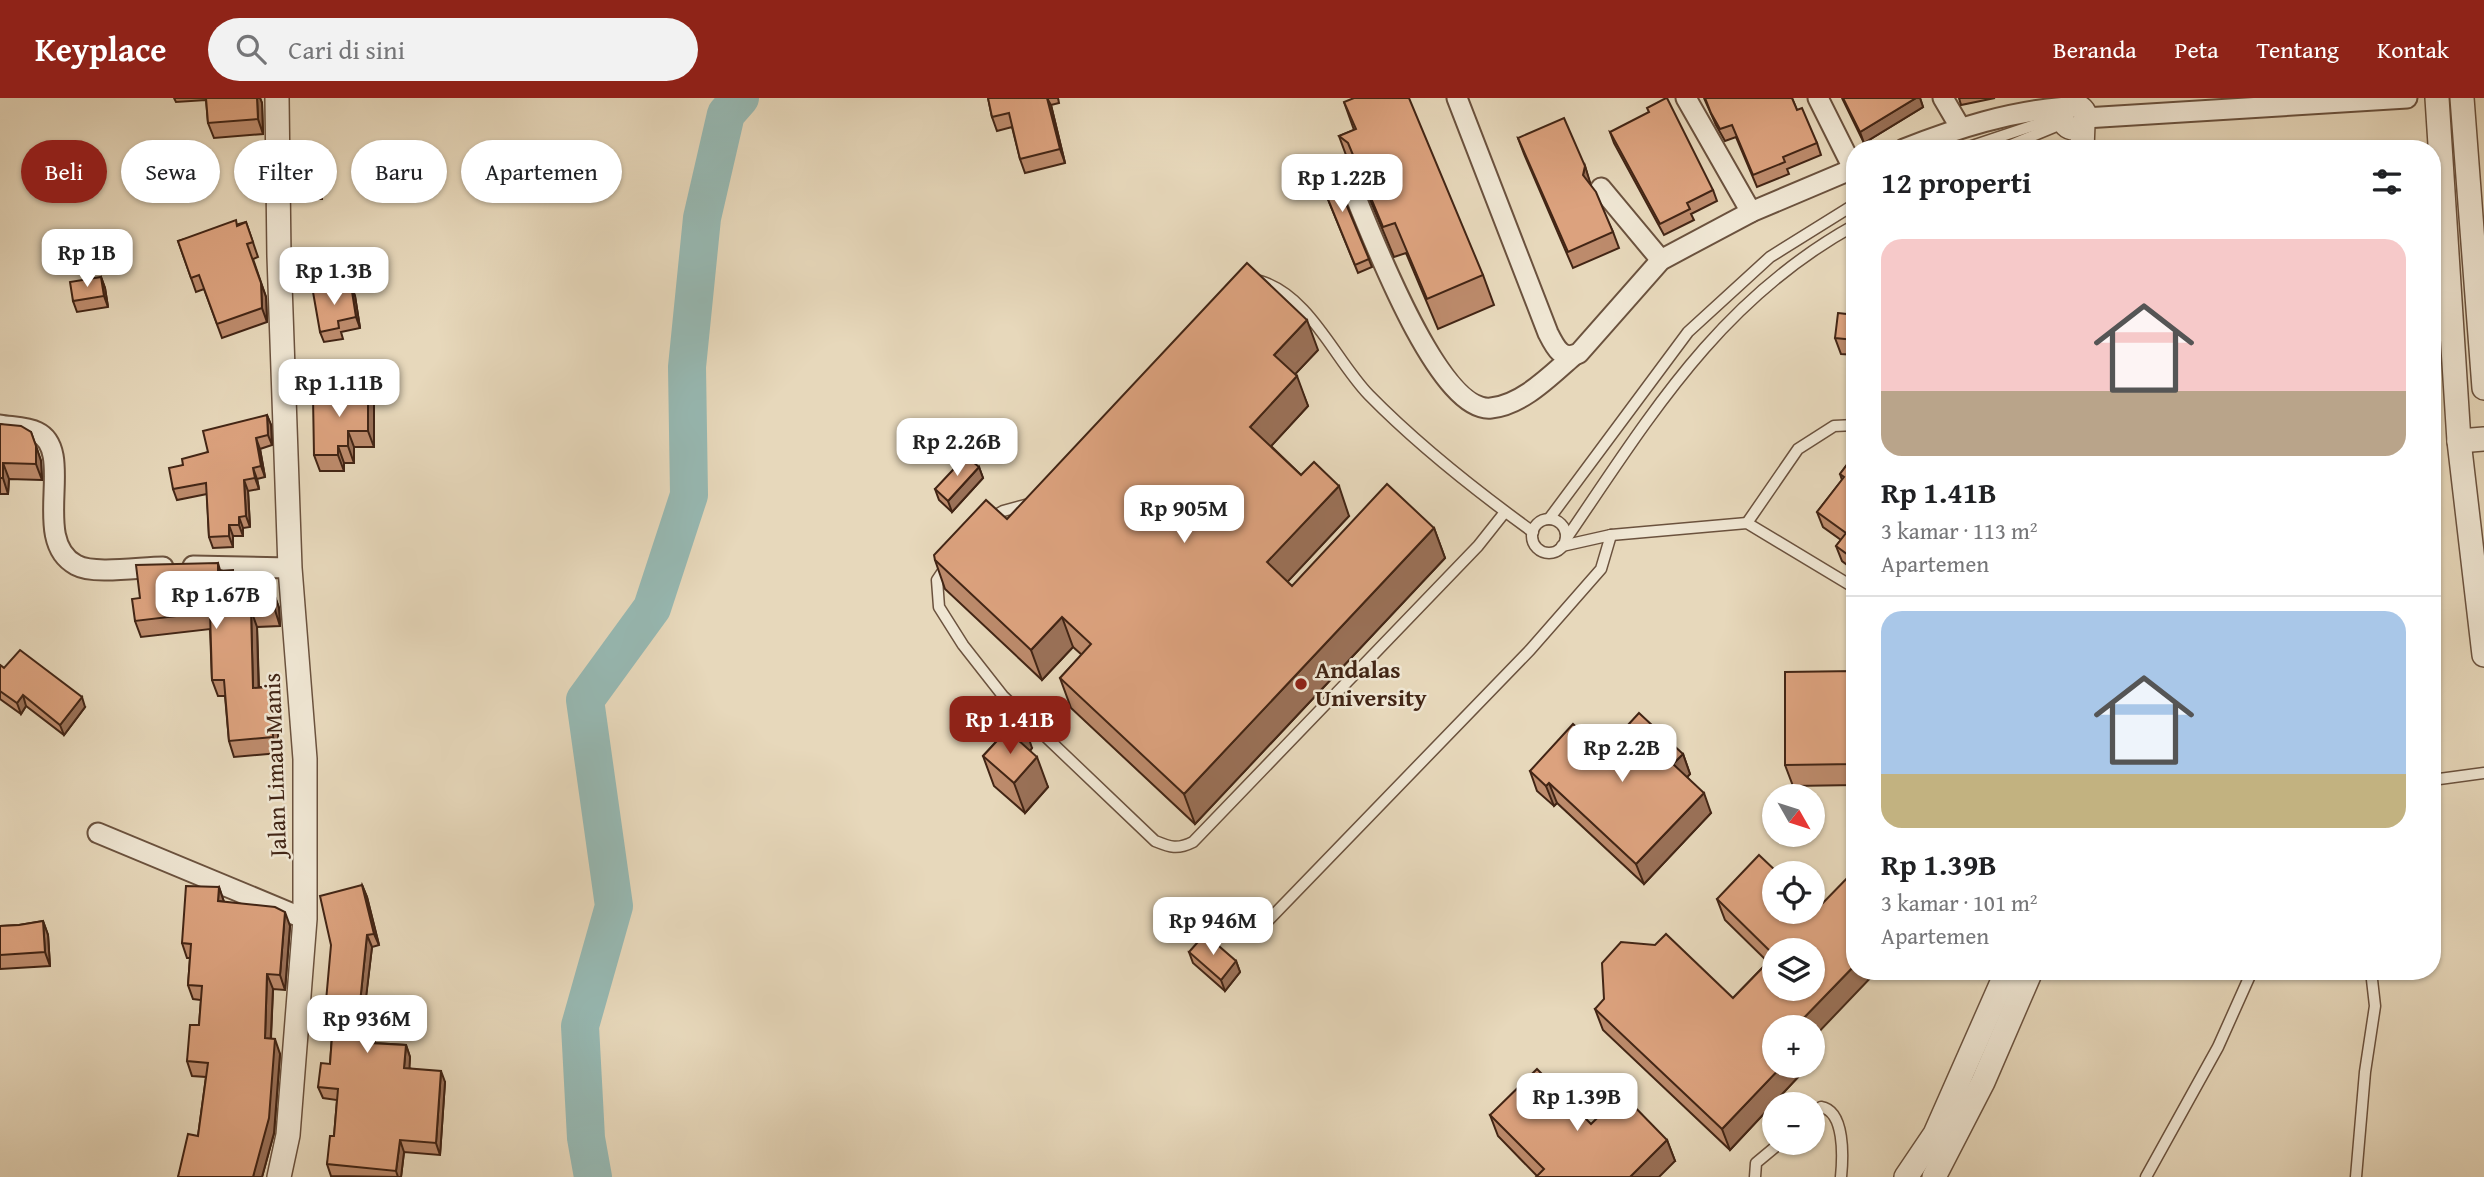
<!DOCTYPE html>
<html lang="id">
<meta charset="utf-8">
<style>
:root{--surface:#fff;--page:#f2f2f2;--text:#202124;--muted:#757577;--line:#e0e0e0;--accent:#8f2418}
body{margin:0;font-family:"Gentium Book Plus",serif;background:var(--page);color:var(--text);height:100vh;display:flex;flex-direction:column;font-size:26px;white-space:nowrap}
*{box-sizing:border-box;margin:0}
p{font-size:23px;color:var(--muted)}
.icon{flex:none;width:38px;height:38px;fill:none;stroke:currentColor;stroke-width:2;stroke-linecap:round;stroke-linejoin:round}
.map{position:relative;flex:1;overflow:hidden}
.details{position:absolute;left:1846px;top:42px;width:595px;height:840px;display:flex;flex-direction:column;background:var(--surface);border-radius:28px;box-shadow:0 2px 5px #0004}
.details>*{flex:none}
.banner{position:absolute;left:21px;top:42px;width:665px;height:63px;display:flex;gap:14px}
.needle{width:46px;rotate:129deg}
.controls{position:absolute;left:1762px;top:686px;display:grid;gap:14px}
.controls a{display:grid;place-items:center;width:63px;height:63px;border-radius:50%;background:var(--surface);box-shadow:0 2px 5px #0004;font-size:35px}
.price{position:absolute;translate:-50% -60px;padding:0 16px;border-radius:14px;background:#fff;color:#222;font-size:23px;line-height:46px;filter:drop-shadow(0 2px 4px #0008)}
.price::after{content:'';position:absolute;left:50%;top:42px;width:21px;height:16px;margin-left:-10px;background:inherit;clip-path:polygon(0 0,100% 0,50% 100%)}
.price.current{background:var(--accent);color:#fff}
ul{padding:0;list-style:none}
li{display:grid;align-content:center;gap:14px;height:371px;padding:0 35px}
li+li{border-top:2px solid var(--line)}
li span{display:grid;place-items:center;height:217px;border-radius:21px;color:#555}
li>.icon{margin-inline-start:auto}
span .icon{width:126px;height:126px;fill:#fffc;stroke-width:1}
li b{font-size:30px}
h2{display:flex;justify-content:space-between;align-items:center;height:84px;padding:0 35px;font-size:30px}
.pill{padding:0 24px;border-radius:32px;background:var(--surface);box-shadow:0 2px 5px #0004;font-size:24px;line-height:63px}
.pill.current{background:var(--accent);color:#fff}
header{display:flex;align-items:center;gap:42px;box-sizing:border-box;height:98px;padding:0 35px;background:var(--accent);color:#fff}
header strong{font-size:33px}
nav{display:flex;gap:38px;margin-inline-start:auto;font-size:24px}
.search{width:490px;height:63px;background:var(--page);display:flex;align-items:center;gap:18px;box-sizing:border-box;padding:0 24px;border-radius:38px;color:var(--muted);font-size:26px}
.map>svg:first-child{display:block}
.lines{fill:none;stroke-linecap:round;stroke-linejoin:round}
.river{stroke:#97b9b3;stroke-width:38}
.service-casing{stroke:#6b523e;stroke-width:13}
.minor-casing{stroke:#6b523e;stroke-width:23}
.tertiary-casing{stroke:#6b523e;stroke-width:26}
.service{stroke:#efe6d3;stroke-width:10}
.minor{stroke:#efe6d3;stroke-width:19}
.tertiary{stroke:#efe6d3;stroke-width:23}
.wall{fill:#bd8b6c;stroke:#422515;stroke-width:2}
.shaded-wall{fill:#9a7158;stroke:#422515;stroke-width:2}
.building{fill:#dca27e;stroke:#422515;stroke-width:2}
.poi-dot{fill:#8f2418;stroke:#efe6d3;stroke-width:2.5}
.labels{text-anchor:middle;stroke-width:5;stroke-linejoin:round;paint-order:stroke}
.poi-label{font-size:24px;font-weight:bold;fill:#422515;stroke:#efe6d3;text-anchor:start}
.street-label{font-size:24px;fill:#422515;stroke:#efe6d3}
</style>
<header>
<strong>Keyplace</strong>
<div class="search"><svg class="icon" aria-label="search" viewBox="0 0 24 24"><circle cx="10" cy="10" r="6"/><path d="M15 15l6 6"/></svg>Cari di sini</div>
<nav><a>Beranda</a><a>Peta</a><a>Tentang</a><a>Kontak</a></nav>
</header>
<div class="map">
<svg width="2484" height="1079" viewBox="0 0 2484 1079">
<rect width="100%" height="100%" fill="#e7d8bb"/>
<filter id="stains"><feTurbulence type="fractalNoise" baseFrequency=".00286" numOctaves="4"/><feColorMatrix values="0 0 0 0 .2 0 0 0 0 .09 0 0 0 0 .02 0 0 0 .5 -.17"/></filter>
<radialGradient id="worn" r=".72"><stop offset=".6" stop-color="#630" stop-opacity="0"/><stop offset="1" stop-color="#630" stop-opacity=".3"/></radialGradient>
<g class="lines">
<polyline class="river" points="593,1079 586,1040 580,928 614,808 585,602 652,510 689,397 687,269 702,120 726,16 740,0"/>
<defs>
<g id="service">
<polyline points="1963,51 2062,18"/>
<polyline points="2001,51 2064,25"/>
<path d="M1260 183C1310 198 1335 262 1369 297 1419 348 1475 392 1533 434"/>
<polyline points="991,420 1003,413 1029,406"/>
<polyline points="1549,421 1688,234 1770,159 1855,106"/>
<circle cx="1549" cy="438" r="17"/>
<polyline points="1747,425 1798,351 1834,328 1855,327"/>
<path d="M1566 441C1650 318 1719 202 1855 127"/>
<polyline points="1562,448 1611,437 1747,425 1855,490"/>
<path d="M947 467 937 482 939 509 963 547 1003 598 1155 743C1170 749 1177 752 1193 744L1478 448 1505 414"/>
<polyline points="2432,682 2484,675"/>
<polyline points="1257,834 1530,552 1601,471 1611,437"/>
<path d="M1813 1016 1821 1009C1845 1013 1843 1059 1841 1079"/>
<polyline points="1755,1079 1756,1065 1780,1045"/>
<polyline points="2146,1079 2218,949 2252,873"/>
<polyline points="2356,1079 2365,974 2375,908 2371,873"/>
</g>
<g id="minor">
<path d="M1457 0 1548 235C1555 249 1562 264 1579 255L1661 162 1751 114 1855 70"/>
<polyline points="1686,0 1751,114"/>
<polyline points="1818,0 1853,70"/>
<polyline points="1943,0 1960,29"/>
<polyline points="2085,20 2407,0"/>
<path d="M1904 51C1957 30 2011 13 2068 9"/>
<path d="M1348 80C1367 125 1437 316 1491 310 1522 307 1550 278 1572 259"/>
<polyline points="1601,90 1661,162"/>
<path d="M0 327C11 329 27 329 37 334 77 353 29 442 76 467 94 477 141 469 163 469"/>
<polyline points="193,468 290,470"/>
<polyline points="98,735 305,821"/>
</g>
<g id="tertiary">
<polyline points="277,0 279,158 290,470 305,661 305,821 288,1037 279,1079"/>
<polyline points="2437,0 2459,343 2484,557"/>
<polyline points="2462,0 2484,290"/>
<circle cx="2074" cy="19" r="11"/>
<polyline points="2082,51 2083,26"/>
<polyline points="2459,343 2484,341"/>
<polyline points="1906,1079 1935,1036 2007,873"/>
<polyline points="1934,1079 1983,984 2031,873"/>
</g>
</defs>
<use href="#service" class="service-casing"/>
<use href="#minor" class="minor-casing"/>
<use href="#tertiary" class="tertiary-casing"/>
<use href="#service" class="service"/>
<use href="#minor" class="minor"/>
<use href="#tertiary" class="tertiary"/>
</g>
<g class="wall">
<polygon points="174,0 260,0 262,5 263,36 214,40 208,25 206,2 176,4"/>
<polygon points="988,0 1058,0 1059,5 1051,7 1065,65 1025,75 1020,61 1012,29 997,33 992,19"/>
<polygon points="1704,0 1792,0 1797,12 1817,45 1821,57 1787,71 1789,76 1757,89 1736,39 1725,43 1716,27"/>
<polygon points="1842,0 1920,0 1923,9 1864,45"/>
<polygon points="1959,0 1995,0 1961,7"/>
<polygon points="1344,4 1483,177 1494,207 1438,231 1406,155 1394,159 1359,75 1350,68 1339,38 1354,32"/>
<polygon points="1610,34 1713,92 1717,103 1691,116 1694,122 1664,137 1614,45"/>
<polygon points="1518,40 1585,68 1590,86 1613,134 1619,150 1573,170 1524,56"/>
<polygon points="1316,72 1339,72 1337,84 1372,169 1358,175"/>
<polygon points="322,75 322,101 299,101 295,90"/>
<polygon points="246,124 258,159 253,161 266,199 267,224 222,240 204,191 196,194 178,143"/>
<polygon points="101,179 105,190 108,209 77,214 73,203"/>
<polygon points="351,187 355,198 360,230 341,234 343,241 324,244 320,234"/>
<polygon points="1855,217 1855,257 1841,256 1835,240"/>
<polygon points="1318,252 1295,276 1308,308 1271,348 1301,377 1349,418 1287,484 1292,488 1434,430 1445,460 1195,726 1071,610 1060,580 1082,557 1073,549 1042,582 945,491 935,462"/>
<polygon points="374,305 374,349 354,349 354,365 344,365 344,373 320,373 314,357"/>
<polygon points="267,317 271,327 272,347 260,351 265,379 257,381 259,391 248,393 250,429 243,430 243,438 233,438 233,449 213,450 209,439 207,396 177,402 173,391 183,367 208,354"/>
<polygon points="0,326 31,334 41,363 42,382 9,381 8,396 0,396"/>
<polygon points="1855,356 1855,473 1842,463 1836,448 1841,442 1823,429 1817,414 1842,382 1840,376"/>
<polygon points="979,369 983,380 952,414 939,402 935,391"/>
<polygon points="218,465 220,472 235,477 264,492 264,494 273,493 279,510 280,528 257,529 259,589 270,589 276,605 279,655 234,659 229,643 225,598 218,598 212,582 210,531 141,539 135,523 140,500"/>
<polygon points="0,567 4,570 85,609 64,637 26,608 21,616 0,601"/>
<polygon points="1855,573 1855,687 1793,688 1785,667"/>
<polygon points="988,614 1032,650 1030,653 1048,689 1025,715 994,688 983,658 998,642"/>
<polygon points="1603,654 1683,656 1690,676 1687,679 1711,715 1644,786 1557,705 1554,708 1537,693 1530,673"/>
<polygon points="1778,775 1774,968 1797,968 1800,977 1730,1052 1603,932 1595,911 1733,900 1768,864 1725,822 1717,801"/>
<polygon points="362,787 367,799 379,847 372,849 365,906 372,906 376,918 375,945 406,947 410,959 409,970 445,984 440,1057 404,1054 401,1079 331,1078 327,1066 334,1038 337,1002 323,1000 318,989 330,966 332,937 314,935 309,924 326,903"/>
<polygon points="219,789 224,804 290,828 285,892 273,891 271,941 280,956 274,1035 262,1079 178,1079 198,1038 206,979 192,978 187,963 199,927 201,902 193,901 188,887 190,860 187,860 182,845"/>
<polygon points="43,823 48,837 50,868 0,871 0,828 19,827"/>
<polygon points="1189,854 1236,863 1240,874 1225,893 1193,865"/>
<polygon points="1490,1017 1591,1026 1667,1042 1675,1063 1537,1078 1498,1038"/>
</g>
<g class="shaded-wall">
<polygon points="257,0 260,0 262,5 263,36 258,21"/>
<polygon points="1047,0 1051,7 1065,65 1060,51"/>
<polygon points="1916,0 1920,0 1923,9 1864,45 1860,34"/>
<polygon points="318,64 322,75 322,101 318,90"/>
<polygon points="1336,64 1339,72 1337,85 1334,77"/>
<polygon points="1585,68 1590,84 1589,93 1583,77"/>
<polygon points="101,179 105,190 108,209 104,198"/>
<polygon points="261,185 266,199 267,224 262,210"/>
<polygon points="351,187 355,198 360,230 356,219"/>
<polygon points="1307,222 1318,252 1285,287 1274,257"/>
<polygon points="1297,278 1308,308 1261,359 1250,329"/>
<polygon points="368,288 374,305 374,349 368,333"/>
<polygon points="267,317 271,327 272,347 268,337"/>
<polygon points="348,333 354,349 354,365 348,348"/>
<polygon points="256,340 260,351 265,379 261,368"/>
<polygon points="36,348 41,363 42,382 36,366"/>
<polygon points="338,348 344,365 344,373 338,357"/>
<polygon points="3,365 9,381 8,396 3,380"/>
<polygon points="979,369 983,380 952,414 948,403"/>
<polygon points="253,370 257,381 259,391 255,380"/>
<polygon points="244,382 248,393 250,429 246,418"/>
<polygon points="1339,388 1349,418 1278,494 1267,464"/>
<polygon points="239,419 243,430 243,438 239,427"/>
<polygon points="229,427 233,438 233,449 229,438"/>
<polygon points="1434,430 1445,460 1195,726 1184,696"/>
<polygon points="258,476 264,492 264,510 258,494"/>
<polygon points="273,493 279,510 280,528 275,512"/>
<polygon points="251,512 257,529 259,606 253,590"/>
<polygon points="1062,519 1073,549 1042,582 1031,552"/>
<polygon points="270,589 276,605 279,655 273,639"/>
<polygon points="23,597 26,608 21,616 17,605"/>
<polygon points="82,599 85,609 64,637 60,627"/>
<polygon points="1022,620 1032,650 1021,664 1010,634"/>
<polygon points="1683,656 1690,676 1681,686 1673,666"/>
<polygon points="1037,659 1048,689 1025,715 1014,685"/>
<polygon points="1549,685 1557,705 1554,708 1546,688"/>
<polygon points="1704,695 1711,715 1644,786 1636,766"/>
<polygon points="362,787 367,799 379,847 374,836"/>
<polygon points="219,789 224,804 218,803"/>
<polygon points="285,814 290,828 285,892 280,877"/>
<polygon points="43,823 48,837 50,868 45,854"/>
<polygon points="367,837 372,849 364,917 360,905"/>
<polygon points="1236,863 1240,874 1225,893 1221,882"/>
<polygon points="1855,867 1855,873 1877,873 1813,940 1813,929 1795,929"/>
<polygon points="267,876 273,891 270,955 265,940"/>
<polygon points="372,906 376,918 374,956 370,945"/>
<polygon points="275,941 280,956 274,1035 262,1079 253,1079"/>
<polygon points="406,947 410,959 409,981 404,970"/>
<polygon points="1782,968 1797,968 1800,977 1730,1052 1722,1031"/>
<polygon points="441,973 445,984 440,1057 436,1045"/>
<polygon points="400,1042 404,1054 401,1079 398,1079 396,1073"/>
<polygon points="1667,1042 1675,1063 1659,1079 1630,1079"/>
</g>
<g class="building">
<polygon points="206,0 257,0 258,21 208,25"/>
<polygon points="988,0 1047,0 1060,51 1020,61 1009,15 992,19"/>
<polygon points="1354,0 1409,0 1483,177 1427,201 1395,125 1383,129 1348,45 1339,38 1356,31 1344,4"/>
<polygon points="1666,0 1667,0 1713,92 1687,105 1690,111 1660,126 1610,34 1649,14 1647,10"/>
<polygon points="1705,0 1792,0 1797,12 1802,10 1817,45 1783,59 1785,64 1753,77 1732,27 1720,31 1711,15"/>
<polygon points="1843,0 1916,0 1860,34"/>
<polygon points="1564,20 1585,68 1583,77 1596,94 1613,134 1568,154 1518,40"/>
<polygon points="295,63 318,64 318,90 295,90"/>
<polygon points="1336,64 1334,77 1369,161 1355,167 1316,72"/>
<polygon points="236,122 237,128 246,124 253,144 247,146 261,185 262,210 217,226 199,177 191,180 178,143"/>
<polygon points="1852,158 1855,158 1855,181"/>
<polygon points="1247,165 1307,222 1274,257 1297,278 1250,329 1301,377 1314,364 1339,388 1267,464 1292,488 1387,386 1434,430 1184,696 1060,580 1091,546 1062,519 1031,552 935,462 934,457 986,402 1007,421"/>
<polygon points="101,179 104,198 73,203 70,184"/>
<polygon points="351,187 356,219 338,223 339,230 320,234 313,194"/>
<polygon points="1838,215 1855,217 1855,242 1835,240"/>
<polygon points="368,288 368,333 348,333 348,348 338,348 338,357 314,357 313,299 343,298 342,289"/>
<polygon points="267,317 268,337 256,340 261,368 253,370 255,380 244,382 246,418 239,419 239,427 229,427 229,438 209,439 206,385 173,391 169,370 183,367 182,361 208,354 203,333"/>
<polygon points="0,326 21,328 31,334 36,348 36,366 3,365 3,380 0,380"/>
<polygon points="1855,356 1855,462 1836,448 1846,435 1817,414 1844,379 1840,376"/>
<polygon points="966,358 979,369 948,403 935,391"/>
<polygon points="218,465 218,473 233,472 233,477 258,476 258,494 273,493 275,512 251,512 253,590 270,589 273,639 229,643 224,582 212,582 210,514 135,523 132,501 140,500 136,467"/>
<polygon points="20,552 82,599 60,627 23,597 17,605 0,593 0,567 4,570"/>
<polygon points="1855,573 1855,666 1785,667 1785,574"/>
<polygon points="1000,601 1022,620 1010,634 988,614"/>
<polygon points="1639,615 1683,656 1673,666 1704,695 1636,766 1549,685 1546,688 1530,673 1573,626 1603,654"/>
<polygon points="1007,632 1037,659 1014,685 983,658"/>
<polygon points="1759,757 1778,775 1774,775 1774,814 1813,814 1813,809 1816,812 1855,772 1855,867 1795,929 1774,929 1774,968 1782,968 1722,1031 1595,911 1604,901 1602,865 1621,844 1655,847 1666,836 1733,900 1774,858 1774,891 1813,891 1813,852 1774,852 1774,857 1717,801"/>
<polygon points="362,787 374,836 367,837 360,905 372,906 370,945 406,947 404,970 441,973 436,1045 400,1042 396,1073 327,1066 330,1038 334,1038 338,991 318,989 321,965 330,966 333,925 309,924 311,903 326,903 331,847 320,798"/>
<polygon points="186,788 219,789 218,803 275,809 285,814 280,877 267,876 265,940 275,941 269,1020 253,1079 178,1079 188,1036 198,1038 208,965 187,963 190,927 199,927 202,888 188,887 191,846 182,845"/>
<polygon points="43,823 45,854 0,857 0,828 19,827"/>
<polygon points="1205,836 1236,863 1221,882 1189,854"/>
<polygon points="1537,971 1591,1026 1622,996 1667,1042 1630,1079 1536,1079 1544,1071 1490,1017"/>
</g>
<circle class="poi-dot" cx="1301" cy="586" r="7"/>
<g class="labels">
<g class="poi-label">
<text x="1315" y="580">Andalas<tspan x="1315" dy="28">University</tspan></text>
</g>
<g class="street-label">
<text transform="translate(275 667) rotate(-92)" y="8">Jalan Limau Manis</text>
</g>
</g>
<rect width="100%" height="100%" filter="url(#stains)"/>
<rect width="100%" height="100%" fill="url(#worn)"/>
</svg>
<div class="controls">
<a><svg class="needle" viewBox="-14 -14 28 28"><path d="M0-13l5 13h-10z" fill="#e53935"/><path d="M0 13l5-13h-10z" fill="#757577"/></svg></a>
<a><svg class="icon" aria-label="locate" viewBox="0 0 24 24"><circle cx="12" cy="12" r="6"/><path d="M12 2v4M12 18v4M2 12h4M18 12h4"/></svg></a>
<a><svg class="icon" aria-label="layers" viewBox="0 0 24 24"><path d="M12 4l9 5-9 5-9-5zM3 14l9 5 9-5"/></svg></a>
<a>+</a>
<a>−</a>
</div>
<b class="price" style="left:1342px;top:116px">Rp 1.22B</b>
<b class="price" style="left:87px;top:191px">Rp 1B</b>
<b class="price" style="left:334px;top:209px">Rp 1.3B</b>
<b class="price" style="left:339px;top:321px">Rp 1.11B</b>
<b class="price" style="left:957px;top:380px">Rp 2.26B</b>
<b class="price" style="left:1184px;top:447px">Rp 905M</b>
<b class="price" style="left:216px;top:533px">Rp 1.67B</b>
<b class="price current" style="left:1010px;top:658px">Rp 1.41B</b>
<b class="price" style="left:1622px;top:686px">Rp 2.2B</b>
<b class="price" style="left:1213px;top:859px">Rp 946M</b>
<b class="price" style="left:367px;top:957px">Rp 936M</b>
<b class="price" style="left:1577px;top:1035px">Rp 1.39B</b>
<div class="banner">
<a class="pill current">Beli</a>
<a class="pill">Sewa</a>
<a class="pill">Filter</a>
<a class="pill">Baru</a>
<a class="pill">Apartemen</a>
</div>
<section class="details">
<h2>12 properti<svg class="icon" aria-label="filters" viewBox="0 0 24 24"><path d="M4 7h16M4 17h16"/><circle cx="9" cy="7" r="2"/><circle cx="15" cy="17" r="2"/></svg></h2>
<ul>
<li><span style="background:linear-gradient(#f6c9c9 70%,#b9a48a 0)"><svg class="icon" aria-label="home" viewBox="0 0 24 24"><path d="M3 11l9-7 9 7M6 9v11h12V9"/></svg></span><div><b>Rp 1.41B</b><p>3 kamar · 113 m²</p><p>Apartemen</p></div></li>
<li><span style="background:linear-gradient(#a9c7e8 75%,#c2b280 0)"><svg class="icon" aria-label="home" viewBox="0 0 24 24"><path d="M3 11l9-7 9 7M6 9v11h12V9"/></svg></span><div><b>Rp 1.39B</b><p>3 kamar · 101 m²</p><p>Apartemen</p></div></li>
</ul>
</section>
</div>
